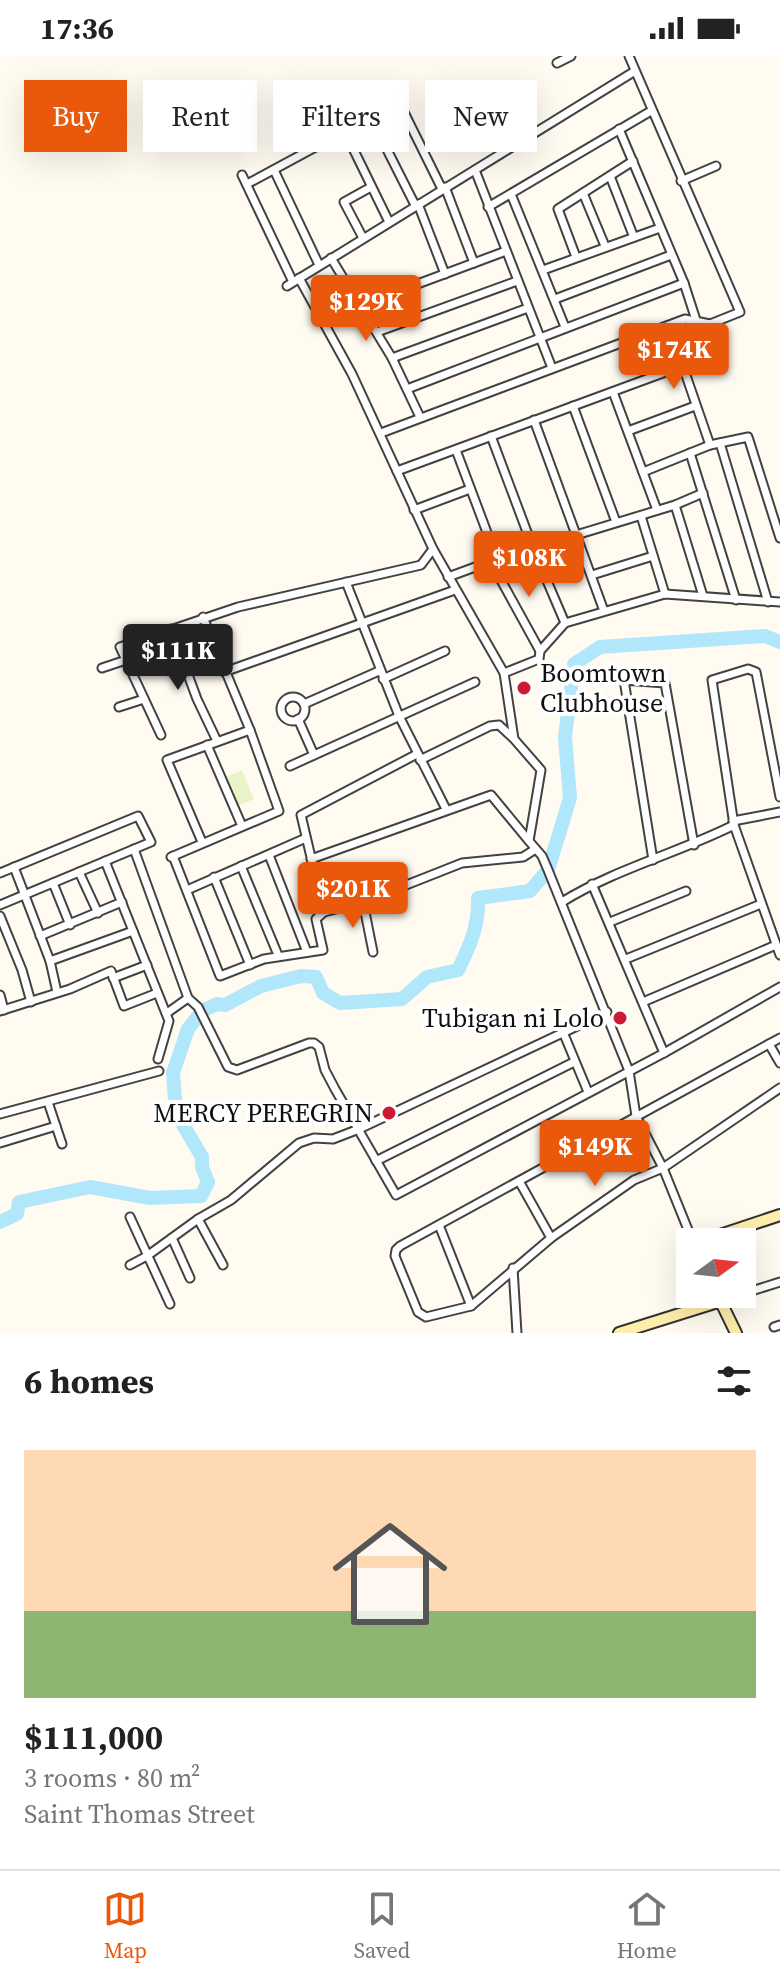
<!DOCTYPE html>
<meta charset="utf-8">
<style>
:root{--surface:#fff;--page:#f2f2f2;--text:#222;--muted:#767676;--line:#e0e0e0;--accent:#ea580c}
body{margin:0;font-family:"Source Serif 4",serif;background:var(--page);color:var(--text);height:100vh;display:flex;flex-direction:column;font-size:30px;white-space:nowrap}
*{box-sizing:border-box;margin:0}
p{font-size:26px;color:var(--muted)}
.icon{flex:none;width:44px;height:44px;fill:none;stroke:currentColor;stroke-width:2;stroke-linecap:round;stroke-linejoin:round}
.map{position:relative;height:1277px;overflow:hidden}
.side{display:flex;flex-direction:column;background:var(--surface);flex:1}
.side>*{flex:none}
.guide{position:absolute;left:24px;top:24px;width:732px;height:72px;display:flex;gap:16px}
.needle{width:52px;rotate:75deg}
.buttons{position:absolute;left:676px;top:1172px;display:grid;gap:16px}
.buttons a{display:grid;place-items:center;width:80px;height:80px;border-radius:0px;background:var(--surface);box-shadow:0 8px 32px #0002;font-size:40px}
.price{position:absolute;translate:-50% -68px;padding:0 18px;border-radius:8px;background:var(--accent);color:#fff;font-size:26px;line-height:52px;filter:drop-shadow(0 2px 4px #0008)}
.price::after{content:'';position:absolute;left:50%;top:48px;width:24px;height:18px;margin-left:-12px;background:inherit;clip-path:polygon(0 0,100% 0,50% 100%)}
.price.on{background:#222;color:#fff}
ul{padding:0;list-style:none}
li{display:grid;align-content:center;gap:16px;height:424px;padding:0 24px}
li+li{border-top:2px solid var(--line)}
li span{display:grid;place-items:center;height:248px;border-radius:0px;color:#555}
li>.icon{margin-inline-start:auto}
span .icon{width:144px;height:144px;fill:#fffc;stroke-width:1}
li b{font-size:34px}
h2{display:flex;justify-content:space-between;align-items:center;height:96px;padding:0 24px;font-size:34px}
.chip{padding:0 28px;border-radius:0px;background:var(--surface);box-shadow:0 8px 32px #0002;font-size:28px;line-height:72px}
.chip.on{background:var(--accent);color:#fff}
.status{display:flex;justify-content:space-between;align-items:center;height:56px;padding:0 40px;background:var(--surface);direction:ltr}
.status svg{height:22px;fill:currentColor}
.menu{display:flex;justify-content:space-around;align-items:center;height:112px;border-top:2px solid var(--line);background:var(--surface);font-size:22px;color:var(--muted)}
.menu a{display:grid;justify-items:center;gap:4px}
.menu .on{color:var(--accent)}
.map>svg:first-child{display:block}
.pitch{fill:#eaf4c9}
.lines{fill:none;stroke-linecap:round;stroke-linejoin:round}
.river{stroke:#b1e7fb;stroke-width:14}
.street-casing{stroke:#424242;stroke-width:11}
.secondary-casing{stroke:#313131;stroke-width:14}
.street{stroke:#fff;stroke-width:7}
.secondary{stroke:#ffedac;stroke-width:10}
.poi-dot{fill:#cc1a35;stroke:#fff;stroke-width:3}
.labels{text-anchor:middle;stroke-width:8;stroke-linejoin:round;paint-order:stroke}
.poi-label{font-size:26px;fill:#0f0f0f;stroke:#fff;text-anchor:end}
</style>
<div class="status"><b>17:36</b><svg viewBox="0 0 49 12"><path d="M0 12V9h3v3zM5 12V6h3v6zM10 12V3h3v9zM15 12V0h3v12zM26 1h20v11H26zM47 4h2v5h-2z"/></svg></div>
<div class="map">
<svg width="780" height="1277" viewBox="0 0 780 1277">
<rect width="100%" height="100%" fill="#fffbf1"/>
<polygon class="pitch" points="242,714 254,743 237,750 226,721"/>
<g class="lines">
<path class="river" d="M0 1166 17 1158 19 1146 90 1131 150 1142 201 1140 208 1126 202 1111V1101L176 1057 173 1017 188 973 202 955 217 948 225 949 261 930 301 920 316 921 323 937 340 947 402 943 427 921 458 914C470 890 479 869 478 842L530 835 548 814 570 742 565 681 574 608 600 591 765 580 780 586"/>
<defs>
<g id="street">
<polyline points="557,7 571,0"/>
<polyline points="394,36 442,133"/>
<polyline points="371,62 415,149"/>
<polyline points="619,73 684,227 696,264"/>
<polyline points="345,76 389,166"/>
<polyline points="274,114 319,209"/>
<polyline points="475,114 552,312"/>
<polyline points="242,119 292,224"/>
<polyline points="610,120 633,179"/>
<polyline points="681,125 716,110"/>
<polyline points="247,128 399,46"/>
<polyline points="445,131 474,207"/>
<polyline points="583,137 605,190"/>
<polyline points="511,138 565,271"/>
<polyline points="418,148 445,218"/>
<polyline points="488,151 651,55"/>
<polyline points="363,182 344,146 371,131"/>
<polyline points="576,201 558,153 633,105"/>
<polyline points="331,202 392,302 420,361"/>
<polyline points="543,214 660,172"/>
<polyline points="299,222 352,318 433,493 504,617 514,683 541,714 529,785 542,800 548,814 629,1015 636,1060 663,1112 693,1186"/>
<polyline points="287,230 635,15"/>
<polyline points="555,243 671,199"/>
<polyline points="361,249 506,195"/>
<polyline points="669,270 710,389"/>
<polyline points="377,276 517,225"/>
<polyline points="392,302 528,252"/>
<polyline points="407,333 684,227"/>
<polyline points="613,336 657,454"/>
<polyline points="573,350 616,466"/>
<polyline points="534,364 604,555"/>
<polyline points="628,375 695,350"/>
<polyline points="381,377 685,263 710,268 740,256 629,0"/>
<polyline points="491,380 533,492 565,567"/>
<polyline points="720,387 768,546"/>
<polyline points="456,394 497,503"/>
<polyline points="690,397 736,544"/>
<polyline points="397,415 682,310"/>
<polyline points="643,416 710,389 748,381 780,482"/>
<polyline points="675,449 703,540"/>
<polyline points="414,454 470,433"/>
<polyline points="641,460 665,538"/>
<polyline points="491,506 540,595"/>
<polyline points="592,519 653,500"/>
<polyline points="448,521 497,503 675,449 703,437"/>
<polyline points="346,526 399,660 446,753"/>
<polyline points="171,573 197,643 217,685"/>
<polyline points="102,612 126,604"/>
<polyline points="224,616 455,534"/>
<polyline points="504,617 539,603 540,595 565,567 665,538 780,546"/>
<polyline points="383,623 445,595"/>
<circle cx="293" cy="653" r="12"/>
<polyline points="304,648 379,615"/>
<polyline points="119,651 144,643"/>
<polyline points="298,663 314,699"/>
<polyline points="161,679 120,591 238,551 421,509 433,493"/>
<polyline points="207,689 242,770"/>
<polyline points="420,704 490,670 499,669 513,682"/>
<polyline points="290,710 475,626"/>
<polyline points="780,741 756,616 748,613 712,624 734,769 780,899"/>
<polyline points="733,765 780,756"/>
<polyline points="202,786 167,704 250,674"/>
<polyline points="134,793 188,942 198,951 228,1011 237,1014 309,987 314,987 319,991 325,1014 335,1033 396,1139 664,997 780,931"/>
<polyline points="269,799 307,896"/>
<polyline points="173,800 220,920 264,903 323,894 316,863 324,856 363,846 462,807 523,801 534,794"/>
<polyline points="171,801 279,755 250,674 203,561"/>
<polyline points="311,803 491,739 529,785"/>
<polyline points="653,804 624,624 665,627 694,789"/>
<polyline points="105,805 169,965 158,1003"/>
<polyline points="241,810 278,899"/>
<polyline points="14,811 50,905 57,936"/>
<polyline points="79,816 98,857"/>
<polyline points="0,817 138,760 151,786 0,849"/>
<polyline points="214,821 250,909"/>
<polyline points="53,827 70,869"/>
<polyline points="592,828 664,997"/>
<polyline points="187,834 306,782"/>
<polyline points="363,846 373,896"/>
<path d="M562 846C615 813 678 797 734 769"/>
<polyline points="324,856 301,759 417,698"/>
<polyline points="0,860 22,914 31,946"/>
<polyline points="610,866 686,835"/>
<polyline points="40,880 122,846"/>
<polyline points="626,903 761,848"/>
<polyline points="50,905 133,875"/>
<polyline points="113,922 147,909"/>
<polyline points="0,939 4,954"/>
<polyline points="643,946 776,889"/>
<polyline points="0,955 70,933 111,915 124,950 157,937"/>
<polyline points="167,957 188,942"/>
<polyline points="563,976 588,1036"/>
<polyline points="780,982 400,1190 396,1194 395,1200 418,1256 426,1261 471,1250 551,1182 634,1124 663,1112 780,1032"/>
<polyline points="769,988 780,1007"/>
<polyline points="48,1046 56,1070"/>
<polyline points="0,1058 159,1015"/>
<polyline points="0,1087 56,1070 62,1088"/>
<polyline points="376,1105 574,1006"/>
<polyline points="519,1125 551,1182"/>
<polyline points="130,1161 170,1248"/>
<polyline points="198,1163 223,1209"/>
<polyline points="439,1169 471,1250"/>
<polyline points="172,1182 190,1222"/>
<polyline points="130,1209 147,1200 198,1163 231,1144 299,1087 314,1082 333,1083 359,1073 607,956"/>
<polyline points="513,1212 517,1277"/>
<polyline points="742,1238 780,1226"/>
<polyline points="721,1245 742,1238"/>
<polyline points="774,1271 780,1269"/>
</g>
<g id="secondary">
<polyline points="699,1186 780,1159"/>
<polyline points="717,1238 736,1277"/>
<polyline points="619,1277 721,1245"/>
</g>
</defs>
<use href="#street" class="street-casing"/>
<use href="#secondary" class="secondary-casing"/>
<use href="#street" class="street"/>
<use href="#secondary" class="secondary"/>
</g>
<g class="poi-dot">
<circle cx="524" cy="632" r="8"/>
<circle cx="620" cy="962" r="8"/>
<circle cx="389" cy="1057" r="8"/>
</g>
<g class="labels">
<g class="poi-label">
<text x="540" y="626" text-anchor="start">Boomtown<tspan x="540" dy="30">Clubhouse</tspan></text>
<text x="604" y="971">Tubigan ni Lolo</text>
<text x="373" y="1066">MERCY PEREGRIN</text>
</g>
</g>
</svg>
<div class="buttons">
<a><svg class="needle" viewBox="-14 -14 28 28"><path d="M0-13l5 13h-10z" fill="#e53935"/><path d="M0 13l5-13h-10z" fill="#767676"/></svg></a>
</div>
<b class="price" style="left:366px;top:287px">$129K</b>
<b class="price" style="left:674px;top:335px">$174K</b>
<b class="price" style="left:529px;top:543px">$108K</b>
<b class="price on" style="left:178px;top:636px">$111K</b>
<b class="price" style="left:353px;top:874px">$201K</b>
<b class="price" style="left:595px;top:1132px">$149K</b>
<div class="guide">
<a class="chip on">Buy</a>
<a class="chip">Rent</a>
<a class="chip">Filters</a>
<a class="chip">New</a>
</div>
</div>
<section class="side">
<h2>6 homes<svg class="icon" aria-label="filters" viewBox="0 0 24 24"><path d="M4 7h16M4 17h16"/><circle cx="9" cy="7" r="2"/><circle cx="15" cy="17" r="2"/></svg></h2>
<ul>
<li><span style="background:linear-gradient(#ffd9b3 65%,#8fb573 0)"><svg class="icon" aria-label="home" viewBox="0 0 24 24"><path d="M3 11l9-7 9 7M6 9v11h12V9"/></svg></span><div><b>$111,000</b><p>3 rooms · 80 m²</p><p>Saint Thomas Street</p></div></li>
</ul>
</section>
<nav class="menu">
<a class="on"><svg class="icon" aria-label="map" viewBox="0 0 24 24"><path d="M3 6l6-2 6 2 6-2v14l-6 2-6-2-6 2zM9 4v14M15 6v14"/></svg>Map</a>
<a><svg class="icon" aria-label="saved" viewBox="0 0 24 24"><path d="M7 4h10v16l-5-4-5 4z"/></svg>Saved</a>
<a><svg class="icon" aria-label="home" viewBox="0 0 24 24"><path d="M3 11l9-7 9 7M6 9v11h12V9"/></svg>Home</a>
</nav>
